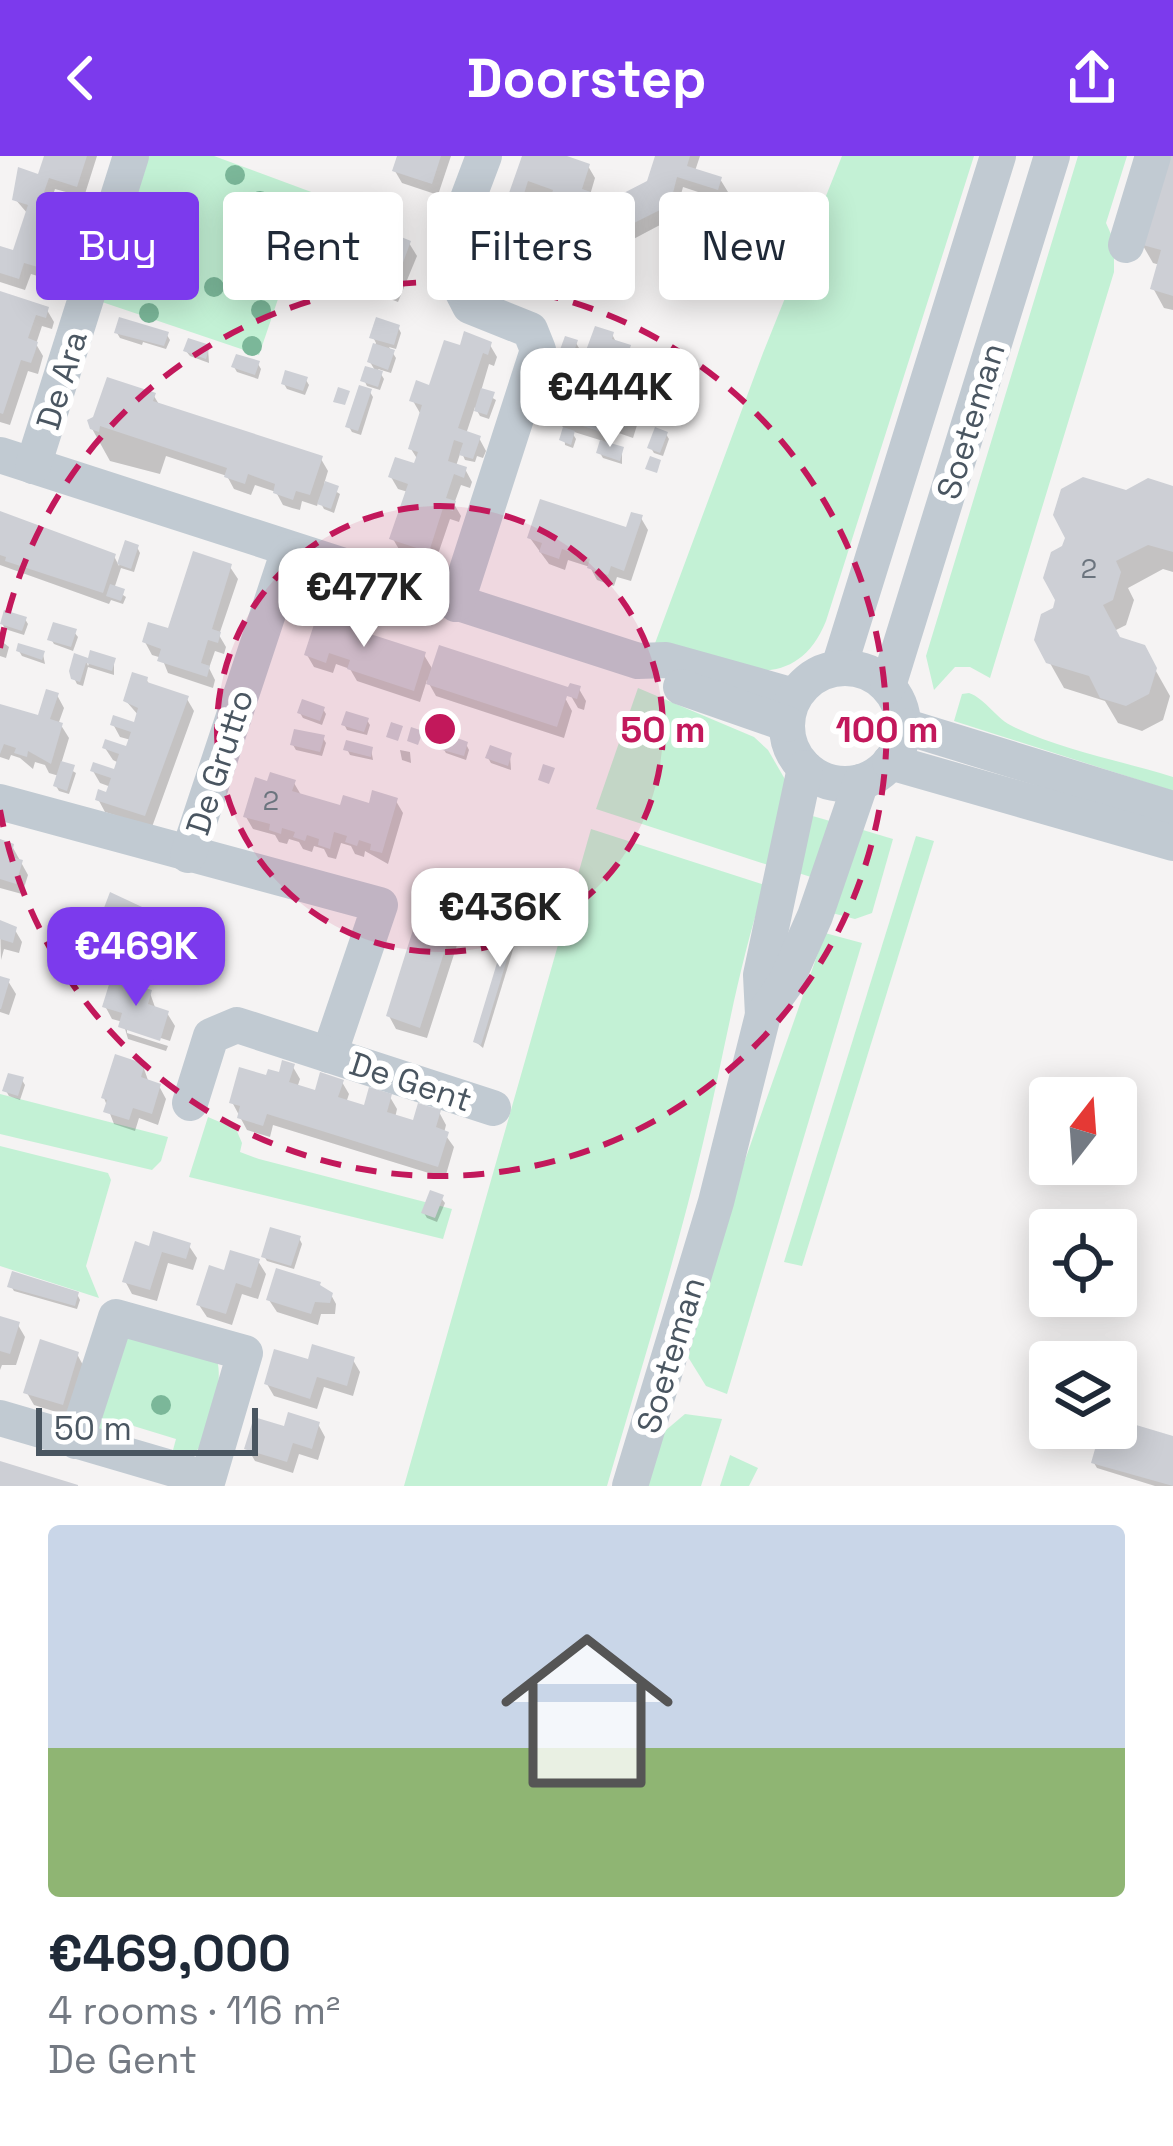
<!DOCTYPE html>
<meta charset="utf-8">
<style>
:root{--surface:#fff;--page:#f6f6f7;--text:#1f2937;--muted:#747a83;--line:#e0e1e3;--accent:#7c3aed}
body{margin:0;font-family:"Space Grotesk",sans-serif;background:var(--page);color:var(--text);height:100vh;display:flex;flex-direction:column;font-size:45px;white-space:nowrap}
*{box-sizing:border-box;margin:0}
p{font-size:39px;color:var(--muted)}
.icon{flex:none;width:66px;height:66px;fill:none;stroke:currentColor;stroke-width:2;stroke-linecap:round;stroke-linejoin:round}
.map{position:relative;height:1330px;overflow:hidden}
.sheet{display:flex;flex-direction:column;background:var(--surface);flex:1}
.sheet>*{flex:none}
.banner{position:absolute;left:36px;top:36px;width:1101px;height:108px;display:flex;gap:24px}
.needle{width:78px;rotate:17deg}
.buttons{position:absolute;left:1029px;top:921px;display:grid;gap:24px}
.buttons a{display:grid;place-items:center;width:108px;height:108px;border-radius:12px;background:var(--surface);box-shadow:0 6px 30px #0003;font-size:60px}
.scale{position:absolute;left:36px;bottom:30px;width:222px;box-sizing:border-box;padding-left:12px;border:6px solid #4a5661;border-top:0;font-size:33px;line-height:42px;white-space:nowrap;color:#4a5661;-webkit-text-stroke:9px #fff;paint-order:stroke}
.price{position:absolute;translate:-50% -102px;padding:0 27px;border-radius:24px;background:#fff;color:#222;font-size:39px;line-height:78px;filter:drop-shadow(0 3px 6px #0008)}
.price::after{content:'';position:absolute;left:50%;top:72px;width:36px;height:27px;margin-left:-18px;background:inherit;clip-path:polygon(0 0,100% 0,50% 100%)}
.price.current{background:var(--accent);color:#fff}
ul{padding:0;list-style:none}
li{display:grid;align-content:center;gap:24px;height:636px;padding:0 48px}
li+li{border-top:3px solid var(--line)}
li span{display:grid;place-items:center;height:372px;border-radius:12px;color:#555}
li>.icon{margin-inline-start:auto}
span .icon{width:216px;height:216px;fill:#fffc;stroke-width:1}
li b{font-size:51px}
.chip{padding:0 42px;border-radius:12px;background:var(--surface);box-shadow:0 6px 30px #0003;font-size:42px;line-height:108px}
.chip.current{background:var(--accent);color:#fff}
header{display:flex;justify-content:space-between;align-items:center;height:156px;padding:0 48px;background:var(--accent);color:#fff;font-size:54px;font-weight:800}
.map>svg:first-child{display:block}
.green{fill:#c3f1d5}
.shadow{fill:#0003}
.building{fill:#cdcfd5}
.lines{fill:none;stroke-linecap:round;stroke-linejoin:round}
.minor{stroke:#c1cad2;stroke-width:36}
.tree{fill:#7bb799}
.ring{fill:none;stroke:#c2185b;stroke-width:6;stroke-dasharray:21 15}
.labels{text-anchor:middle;stroke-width:12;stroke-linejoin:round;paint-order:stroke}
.number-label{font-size:27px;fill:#6b747e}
.street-label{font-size:33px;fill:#4a5661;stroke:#fff}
.centre{fill:#c2185b;stroke:#fff;stroke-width:6}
.ring-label{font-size:36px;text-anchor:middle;font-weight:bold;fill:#c2185b;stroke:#fff;stroke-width:12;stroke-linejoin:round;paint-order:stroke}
</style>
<header><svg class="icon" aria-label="back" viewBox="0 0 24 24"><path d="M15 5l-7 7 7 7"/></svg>Doorstep<svg class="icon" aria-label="share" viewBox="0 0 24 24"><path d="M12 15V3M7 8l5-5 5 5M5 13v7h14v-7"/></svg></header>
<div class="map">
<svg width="1173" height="1330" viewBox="0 0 1173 1330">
<rect width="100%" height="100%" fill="#f5f3f3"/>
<g class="green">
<polygon points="142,0 214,0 314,37 259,199 102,146"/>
<path d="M842 0H974L826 465C793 547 718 507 654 490L763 197Z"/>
<polygon points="1078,0 1127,0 1106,67 1114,85 1114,116 990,522 970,511 955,511 934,534 926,500"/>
<polygon points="638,532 754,581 768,594 786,625 768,709 596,653"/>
<path d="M969 537C986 543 996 563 1014 571 1063 594 1122 605 1173 621V635L954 565 962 538Z"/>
<polygon points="809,659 830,665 811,721 792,715"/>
<path d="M591 673 765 729C737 814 724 900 703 987 676 1102 640 1216 607 1330H404Z"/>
<polygon points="863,674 893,683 872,757 855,763 832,757"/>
<polygon points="916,680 934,685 802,1110 784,1106"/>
<polygon points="825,777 862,787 727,1238 706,1230 688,1201 738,1024"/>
<polygon points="0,938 168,981 161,1005 152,1014 0,978"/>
<polygon points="208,961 236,973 242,987 240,996 259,1003 452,1053 443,1083 189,1021"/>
<polygon points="0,990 108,1017 111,1024 86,1110 99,1142 0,1110"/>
<path d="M138 1176 217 1205C223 1221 213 1268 204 1285 197 1298 183 1304 170 1305L176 1283 114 1264 107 1286 96 1271 120 1183Z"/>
<polygon points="685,1258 722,1263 701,1330 644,1330 659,1280"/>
<polygon points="730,1299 758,1312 749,1330 720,1330"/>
</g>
<g class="shadow">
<polygon points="47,0 97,0 84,41 55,33 50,48 51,59 65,64 73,76 61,112 64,118 61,127 31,118 25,134 0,126 0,93 15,98 28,58 15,43 40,21"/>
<polygon points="400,0 451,0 438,39 402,27 395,15"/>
<polygon points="525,0 557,0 588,10 595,22 590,39 612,46 650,27 658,0 700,0 695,15 720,23 728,36 725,45 683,31 675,61 626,87 610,82 606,94 591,90 578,61 560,55 553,42 534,36 529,52 520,49 513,37"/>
<polygon points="1173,0 1173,154 1164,152 1153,132 1160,109 1153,107 1142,88"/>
<polygon points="409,87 417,100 398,146 332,120 325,108"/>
<polygon points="285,119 315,119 318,124 314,134 288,124"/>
<polygon points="0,146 47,154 54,166 52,173 42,170 36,188 43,200 38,218 28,215 10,269 0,266"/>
<polygon points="398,171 401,177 396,193 389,191 396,202 391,217 378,213 384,223 380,234 367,230 364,224 376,216 370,206 376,187 373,181"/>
<polygon points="117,177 167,179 170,184 166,193 143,186 142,189 120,182"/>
<polygon points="612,178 617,188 629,191 636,204 632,216 642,229 636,248 623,243 621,250 631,253 638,266 633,282 613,275 609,287 622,294 622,308 603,302 600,297 603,285 571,275 576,283 573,292 565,289 564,273 556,260 568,257 574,238 567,226 579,223"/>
<polygon points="576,187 579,192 573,210 563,207 560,202"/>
<polygon points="490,189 497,201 494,210 489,208 481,235 496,244 489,263 480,260 475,251 466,278 479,282 486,295 483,302 477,300 475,306 465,304 461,295 456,310 465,313 472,326 470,332 461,329 454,348 461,360 459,366 450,363 435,407 400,395 393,383 408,336 398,333 391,321 416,311 418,304 411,293 420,257 413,245 431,232 462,192"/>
<polygon points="208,192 209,207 190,200 186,195"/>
<polygon points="258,208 261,213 258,223 237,216 234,211"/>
<polygon points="306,224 309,229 305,239 287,233 284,228"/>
<polygon points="370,236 373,241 361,279 352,276 349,271"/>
<polygon points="154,240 160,250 321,303 328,315 324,328 340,338 334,357 324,353 319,344 317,350 302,345 300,354 292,352 283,349 276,336 255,329 251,339 234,333 227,320 166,300 160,318 110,305 90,269"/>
<polygon points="666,278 669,283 663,300 654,297 651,292"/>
<polygon points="1173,333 1173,416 1163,413 1128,432 1134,444 1126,469 1114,475 1119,484 1143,492 1170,540 1163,564 1142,575 1118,567 1105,545 1064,532 1037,484 1126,337"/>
<polygon points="0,359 114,400 119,410 126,388 137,391 140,397 134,416 121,412 114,433 126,441 123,448 111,444 109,448 0,409"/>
<polygon points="641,362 648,374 631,425 617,421 614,430 597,424 590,411 568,404 565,414 549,408 530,382 628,375"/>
<polygon points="230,411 238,423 219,479 226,491 224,498 215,495 209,512 215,524 213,532 168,517 162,502 152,499 145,486 170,476"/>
<polygon points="25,463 28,468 24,479 5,473 2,467"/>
<polygon points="362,467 370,481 424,499 433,514 570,535 579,533 586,545 584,554 578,552 571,540 564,540 572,555 564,582 436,540 427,524 420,546 357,525 350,513 336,508 333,517 314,511 307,499"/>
<polygon points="74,476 78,481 73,495 54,488 51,483"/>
<polygon points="0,484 9,491 6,502 0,500"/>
<polygon points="19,495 43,498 45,508 22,500"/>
<polygon points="92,498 114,505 114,519 88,511 83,530 77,528 74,522 86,504 88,510"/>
<polygon points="146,523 151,531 187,543 194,555 152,671 105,656 98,643 108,640 111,631 100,627 93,615 116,616 119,607 113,604 105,592 128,594 131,584 120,581 113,568 136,569 139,560 126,545"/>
<polygon points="57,539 64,552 59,566 69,582 61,608 76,617 69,638 59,635 56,630 59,620 49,617 45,609 35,606 33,613 20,602 11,599 9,604 0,601 0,551 40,563"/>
<polygon points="323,553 326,558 322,569 303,562 300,557"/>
<polygon points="367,564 370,569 367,579 347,574 344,568"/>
<polygon points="323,582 326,587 322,600 296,594 293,589"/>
<polygon points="466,588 469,594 466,604 446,597 443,592"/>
<polygon points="347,593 371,593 373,604 350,599"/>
<polygon points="400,594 410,596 411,607 402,604"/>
<polygon points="510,599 511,614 491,607 488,602"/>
<polygon points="294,627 301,639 342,653 396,645 403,657 388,708 365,695 364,701 355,698 351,690 341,687 336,703 328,701 324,693 314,690 312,696 303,693 299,686 289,683 287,688 279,686 275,679 253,673 246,661"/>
<polygon points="0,686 12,690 28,719 22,738 0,732"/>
<polygon points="487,733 494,745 487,767 476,763 468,789 458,786 427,882 396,873 389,860 428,768"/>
<polygon points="0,768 15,774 22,786 19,797 4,793 1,804"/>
<polygon points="512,768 519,774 483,892 476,886"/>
<polygon points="101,769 185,774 193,787 182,814 113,792 107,807 80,797 73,784"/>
<polygon points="0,823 8,825 16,838 9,859 0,856"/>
<polygon points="150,837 156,854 167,857 175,870 170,885 127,871 127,877 168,890 166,895 128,883 123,866 112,863 105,850"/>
<polygon points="143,910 149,927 159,930 166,943 158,969 139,962 135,975 114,968 104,942"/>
<polygon points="293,911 300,923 297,932 317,938 342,926 349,938 346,947 366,953 390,941 397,953 395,962 415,968 439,956 446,969 444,977 454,991 445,1022 273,969 270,981 247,974 232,946"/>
<polygon points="22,924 25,929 20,944 9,940 6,935"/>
<polygon points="441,1042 445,1047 437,1066 427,1062 424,1057"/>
<polygon points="299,1082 302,1088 294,1113 267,1105 264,1100"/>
<polygon points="189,1090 197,1102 193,1114 168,1107 157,1145 132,1138 125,1125 151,1093"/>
<polygon points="258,1105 266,1118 258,1143 242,1138 232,1169 207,1161 199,1149 226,1117"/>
<polygon points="11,1130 77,1138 80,1144 77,1153 14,1135"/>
<polygon points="329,1135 336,1148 335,1158 321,1158 318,1169 277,1156 269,1144"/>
<polygon points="0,1165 18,1169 25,1181 16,1209 2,1209 0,1214"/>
<polygon points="77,1198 84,1211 69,1260 34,1249 27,1237"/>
<polygon points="353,1204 360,1216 353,1240 324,1231 317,1253 274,1240 267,1228 310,1206"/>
<polygon points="1116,1266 1173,1283 1173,1330 1155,1330 1097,1312 1094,1307 1105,1272 1116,1272"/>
<polygon points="318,1268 325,1281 318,1304 299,1298 293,1317 255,1305 248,1293 286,1274"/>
</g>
<g class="building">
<polygon points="44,0 87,0 77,31 49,22 44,36 48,38 43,53 67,61 54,102 59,103 55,116 24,107 19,123 0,117 0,90 13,94 28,49 12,44 18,11 38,18"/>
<polygon points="397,0 441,0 432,28 392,15"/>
<polygon points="522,0 567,0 590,8 582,33 612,43 647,25 655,0 690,0 687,10 722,21 718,34 677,21 670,49 618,75 603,71 599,84 581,78 586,62 573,58 575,51 550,43 553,34 528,25 523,41 509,37"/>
<polygon points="1166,0 1173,0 1173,140 1150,133 1161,94 1139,88"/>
<polygon points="342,57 411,85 392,136 322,108"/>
<polygon points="286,106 317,117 312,130 281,120"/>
<polygon points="0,135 49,151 46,162 36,159 28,182 38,186 35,196 31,207 21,204 3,258 0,257"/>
<polygon points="119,161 169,176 164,190 114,177"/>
<polygon points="376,161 400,169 394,189 369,182"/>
<polygon points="595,170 614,176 612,183 631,189 624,211 636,215 629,237 616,232 613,244 633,251 626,271 606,265 602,276 553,261 557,250 566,253 574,230 564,227 567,216 577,219"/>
<polygon points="464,175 492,186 488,199 483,197 458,272 481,280 473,303 459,299 463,287 454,284 448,305 467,311 464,322 454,318 446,342 456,345 453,355 443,352 429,396 389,383 408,328 388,321 395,301 414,307 418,296 408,293 422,249 409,245 416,224 429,229 444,184 460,189"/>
<polygon points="565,180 578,184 570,207 557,202"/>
<polygon points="188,182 210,189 206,203 183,195"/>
<polygon points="373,187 395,194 388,214 367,206"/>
<polygon points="236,198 260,205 255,219 231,211"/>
<polygon points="365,210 383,215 378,231 360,225"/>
<polygon points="285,214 308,221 303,235 281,228"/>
<polygon points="107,221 156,237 153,245 323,300 310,339 296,335 293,344 273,337 275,328 248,318 245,328 224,321 227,312 100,270 99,276 90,273 87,264 93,261"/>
<polygon points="359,229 372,233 358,275 345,271"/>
<polygon points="338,231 350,235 345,249 333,246"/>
<polygon points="481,232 495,236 487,259 474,255"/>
<polygon points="563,271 575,275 571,289 559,284"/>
<polygon points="655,271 668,276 660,297 647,292"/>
<polygon points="600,284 624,291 620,305 596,297"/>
<polygon points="650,300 661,304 657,317 645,313"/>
<polygon points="1083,321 1126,334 1148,322 1173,330 1173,396 1148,389 1116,405 1121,416 1113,444 1103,449 1120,481 1145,489 1157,512 1149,538 1126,550 1100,542 1089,520 1046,507 1034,484 1041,458 1053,452 1055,444 1043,422 1051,396 1062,390 1065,382 1053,359 1061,333"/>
<polygon points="325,325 339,330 331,353 317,348"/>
<polygon points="540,343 626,371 631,356 643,359 624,415 611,410 608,419 587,412 590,403 562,393 559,403 539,396 542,387 527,382"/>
<polygon points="0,355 116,398 103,437 5,405 6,401 0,399"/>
<polygon points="125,384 139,389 131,413 117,408"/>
<polygon points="193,395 232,408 212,473 221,476 218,487 208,484 201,507 210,510 207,521 157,505 161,493 142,486 148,466 168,472"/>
<polygon points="110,428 125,433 121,445 106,440"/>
<polygon points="320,450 364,465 361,475 426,496 414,535 347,513 350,504 329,497 326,507 304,499"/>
<polygon points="4,454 27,461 22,475 0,468"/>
<polygon points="53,466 77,473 71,491 47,484"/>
<polygon points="18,487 45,495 42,504 16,495"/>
<polygon points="439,489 568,531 570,527 581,530 577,543 567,540 557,571 426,528"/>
<polygon points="90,494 116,502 112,515 86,507 80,526 71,523 69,515 74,497 88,502"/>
<polygon points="132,516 148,521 147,526 189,540 145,660 95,644 98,633 106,636 111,622 90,615 93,606 114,613 119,598 102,592 105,583 126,590 131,576 110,569 113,559 134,566 138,552 123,545"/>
<polygon points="46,533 59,537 50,563 63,567 51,608 28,595 27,601 14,597 16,592 4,588 0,598 0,548 38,559"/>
<polygon points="302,543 325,551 320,565 297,557"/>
<polygon points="346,555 369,562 364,576 341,569"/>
<polygon points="391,566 403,570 398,585 386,581"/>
<polygon points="411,571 423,575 418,589 407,585"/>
<polygon points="294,573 325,579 320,596 290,589"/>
<polygon points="444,577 468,586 464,600 439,593"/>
<polygon points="346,584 373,591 371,601 343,594"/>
<polygon points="490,589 512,597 508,610 485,602"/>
<polygon points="61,605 75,609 67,635 53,630"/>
<polygon points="543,608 555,612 549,628 538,624"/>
<polygon points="270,616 296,624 292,635 340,649 343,639 369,647 372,634 398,642 382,697 370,694 371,688 359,684 357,690 345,686 347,680 334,676 330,693 318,689 319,683 307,679 305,685 293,681 295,676 282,672 281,678 269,674 270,668 243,661 255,621 267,625"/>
<polygon points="0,683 14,688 11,701 23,704 16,728 0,723"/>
<polygon points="441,716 489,730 481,756 469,753 461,778 451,775 420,872 386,860 417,761 426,764"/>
<polygon points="110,736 187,772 175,803 107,781 101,797 69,785 80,757 99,765"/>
<polygon points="523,742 531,744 524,769 518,767 481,889 473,886 510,764 515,766"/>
<polygon points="0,764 17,771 13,787 0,783"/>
<polygon points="0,820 10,823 1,853 0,853"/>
<polygon points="111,822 152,834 148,848 169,855 160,885 118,871 122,857 102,851"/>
<polygon points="115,898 145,908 141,921 161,928 152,958 133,952 129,964 103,956 107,944 101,942"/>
<polygon points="282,904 295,908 289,926 315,934 320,916 344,924 338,941 364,949 369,931 392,938 387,956 413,964 418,947 441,954 436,971 449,976 438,1011 267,958 263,970 237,962 240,950 229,947 239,911 266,919 268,913 279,916"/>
<polygon points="8,917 24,921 18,940 2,935"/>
<polygon points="430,1034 444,1039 435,1062 421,1057"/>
<polygon points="270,1071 301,1080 291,1110 261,1101"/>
<polygon points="153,1075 191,1087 186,1103 162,1096 150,1134 122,1126 135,1085 149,1090"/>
<polygon points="230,1094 260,1103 251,1132 236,1127 226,1158 196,1149 209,1109 224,1114"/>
<polygon points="276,1112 321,1126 320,1129 333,1137 330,1147 315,1146 311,1158 266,1144"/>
<polygon points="12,1115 79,1136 75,1150 7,1131"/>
<polygon points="0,1160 20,1166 10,1198 0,1195"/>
<polygon points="40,1183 79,1196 63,1249 23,1237"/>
<polygon points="312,1188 355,1201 347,1230 317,1221 310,1243 264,1228 274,1193 308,1203"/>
<polygon points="288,1256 320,1266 312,1293 293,1287 287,1306 244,1293 254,1261 284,1270"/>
<polygon points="1116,1263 1173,1280 1173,1330 1091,1307 1101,1272 1116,1272"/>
<polygon points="0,1305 78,1329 78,1330 0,1330"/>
</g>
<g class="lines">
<g class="minor">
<polyline points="1126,89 1153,0"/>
<polyline points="0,299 638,505 666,504 794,540"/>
<polyline points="33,310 131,0"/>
<polyline points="456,448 538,194 530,174 470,150 452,115 464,53 484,0"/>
<polyline points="839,511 998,0"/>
<circle cx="845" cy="570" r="58"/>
<polyline points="888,530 1052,0"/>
<polyline points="681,531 787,568"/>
<polyline points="903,570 1173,653"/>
<polyline points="890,606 1173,687"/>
<polyline points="0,646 380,749 329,899"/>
<polyline points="188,699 289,394"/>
<polyline points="763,859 761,819 805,612"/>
<polyline points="190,947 211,880 237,869 493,952"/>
<polyline points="0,1262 208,1323 245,1197 116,1161 76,1285"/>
<polyline points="630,1330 716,1046 763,859 785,828 815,760 861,626"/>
</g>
</g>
<g class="tree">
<circle cx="235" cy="19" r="10"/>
<circle cx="260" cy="45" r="10"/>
<circle cx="290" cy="62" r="10"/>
<circle cx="280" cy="92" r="10"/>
<circle cx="122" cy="126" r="10"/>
<circle cx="214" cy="131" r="10"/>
<circle cx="261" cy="154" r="10"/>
<circle cx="149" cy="157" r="10"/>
<circle cx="252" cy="190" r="10"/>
<circle cx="161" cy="1249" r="10"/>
</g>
<circle cx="440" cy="573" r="223" fill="#c2185b" fill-opacity=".12"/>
<g class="ring">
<circle cx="440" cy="573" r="223"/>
<path d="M0 492A447 447 0 1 1 0 654"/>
</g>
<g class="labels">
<g class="number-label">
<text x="1089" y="422">2</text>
<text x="271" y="654">2</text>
</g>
<g class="street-label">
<text transform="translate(61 224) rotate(-73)" y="12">De Ara</text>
<text transform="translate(970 265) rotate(-73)" y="12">Soeteman</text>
<text transform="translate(219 606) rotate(-72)" y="12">De Grutto</text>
<text transform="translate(411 925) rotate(18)" y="12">De Gent</text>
<text transform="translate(670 1199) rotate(-73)" y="12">Soeteman</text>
</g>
</g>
<circle cx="440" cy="573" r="18" class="centre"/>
<g class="ring-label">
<text x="663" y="586">50 m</text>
<text x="887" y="586">100 m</text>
</g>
</svg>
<div class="buttons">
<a><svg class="needle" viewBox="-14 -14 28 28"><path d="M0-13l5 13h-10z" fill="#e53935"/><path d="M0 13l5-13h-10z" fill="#747a83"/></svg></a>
<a><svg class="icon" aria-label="locate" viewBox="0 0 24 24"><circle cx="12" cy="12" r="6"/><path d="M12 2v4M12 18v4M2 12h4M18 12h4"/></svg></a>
<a><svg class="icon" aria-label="layers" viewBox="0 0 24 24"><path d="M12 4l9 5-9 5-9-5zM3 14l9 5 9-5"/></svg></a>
</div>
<div class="scale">50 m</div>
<b class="price" style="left:610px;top:294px">€444K</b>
<b class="price" style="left:364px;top:494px">€477K</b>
<b class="price" style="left:500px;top:814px">€436K</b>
<b class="price current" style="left:136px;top:853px">€469K</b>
<div class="banner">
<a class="chip current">Buy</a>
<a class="chip">Rent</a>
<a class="chip">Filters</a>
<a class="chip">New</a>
</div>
</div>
<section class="sheet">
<ul>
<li><span style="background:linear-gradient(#c9d6e8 60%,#8fb573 0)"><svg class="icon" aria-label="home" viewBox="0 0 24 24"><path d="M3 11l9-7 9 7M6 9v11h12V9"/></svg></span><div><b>€469,000</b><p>4 rooms · 116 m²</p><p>De Gent</p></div></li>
</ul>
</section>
